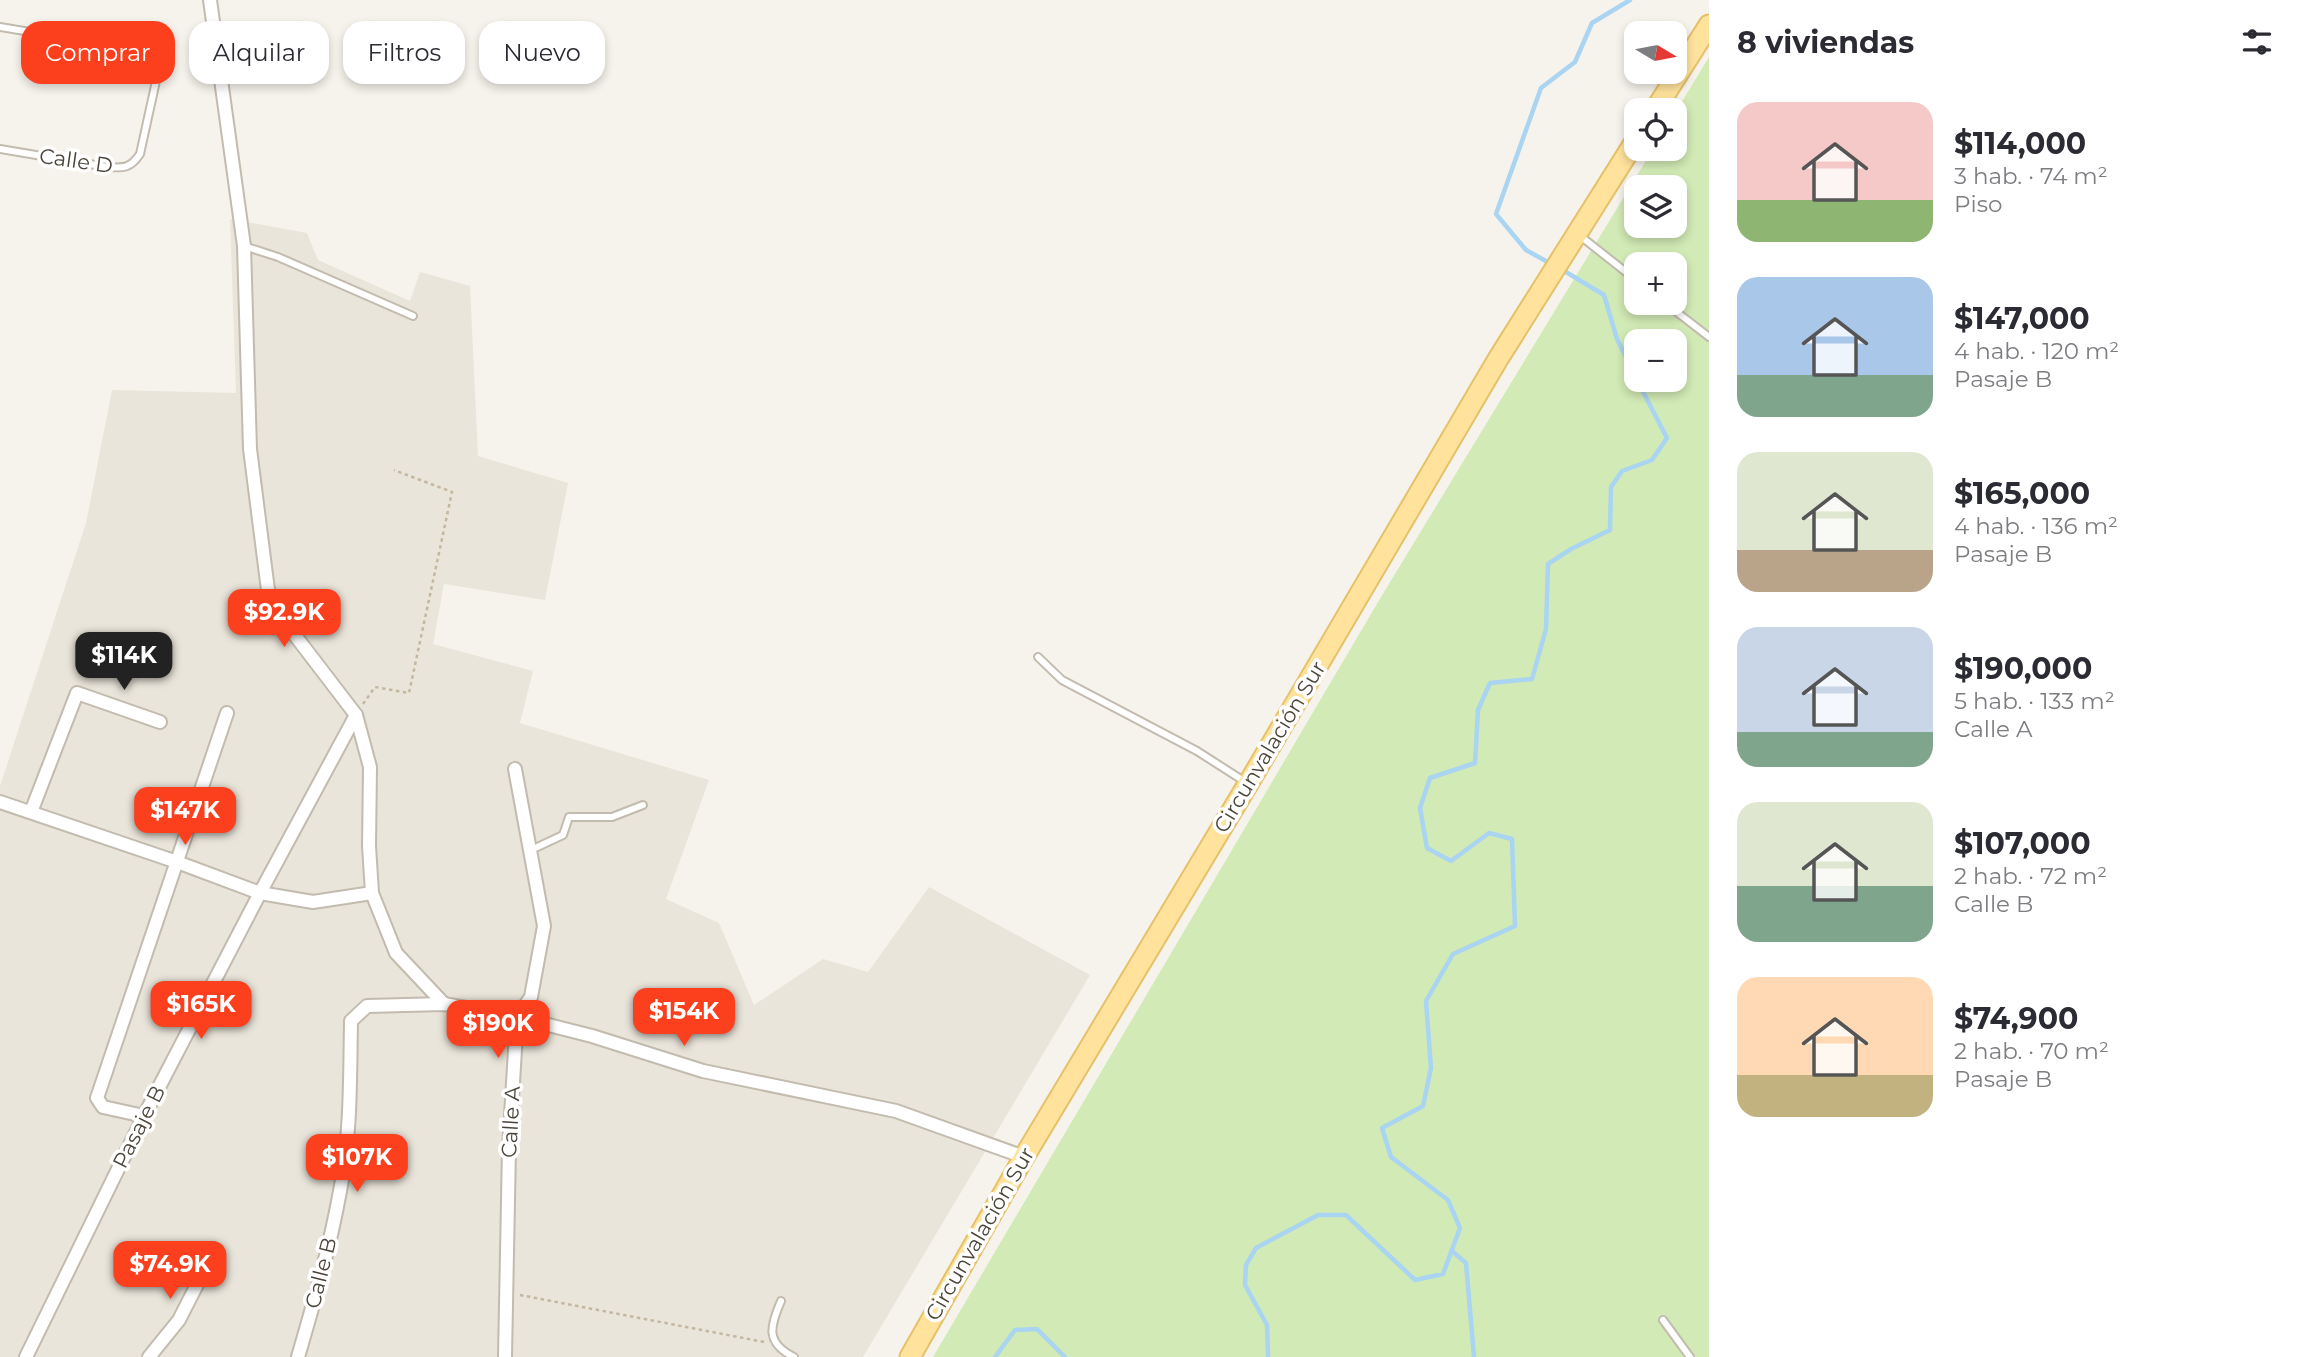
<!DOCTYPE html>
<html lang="es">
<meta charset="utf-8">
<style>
:root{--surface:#fff;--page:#f2f2f3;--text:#2b2b33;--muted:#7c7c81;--accent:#fc3f1d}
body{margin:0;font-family:Montserrat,sans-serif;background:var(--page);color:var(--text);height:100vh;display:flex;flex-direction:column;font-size:26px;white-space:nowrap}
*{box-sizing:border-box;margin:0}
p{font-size:23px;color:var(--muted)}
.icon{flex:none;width:38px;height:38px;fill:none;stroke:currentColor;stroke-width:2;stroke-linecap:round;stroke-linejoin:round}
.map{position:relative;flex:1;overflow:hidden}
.sheet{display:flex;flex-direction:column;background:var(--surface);width:595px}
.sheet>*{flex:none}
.guide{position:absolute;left:21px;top:21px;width:665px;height:63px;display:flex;gap:14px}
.needle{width:46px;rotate:100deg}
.buttons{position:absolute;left:1624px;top:21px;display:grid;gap:14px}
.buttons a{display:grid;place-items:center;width:63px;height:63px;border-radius:14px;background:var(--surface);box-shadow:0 4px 10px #0003;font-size:35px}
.price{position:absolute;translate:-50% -60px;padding:0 16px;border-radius:14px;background:var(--accent);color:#fff;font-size:23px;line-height:46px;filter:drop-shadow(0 2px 4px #0008)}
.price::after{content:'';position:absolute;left:50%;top:42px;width:21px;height:16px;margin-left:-10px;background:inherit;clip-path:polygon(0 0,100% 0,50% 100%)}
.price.current{background:#222;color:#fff}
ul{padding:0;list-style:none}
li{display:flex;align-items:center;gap:21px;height:175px;padding:0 28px}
li span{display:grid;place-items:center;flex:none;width:196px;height:140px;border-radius:21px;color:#555}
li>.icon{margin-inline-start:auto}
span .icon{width:84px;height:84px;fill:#fffc;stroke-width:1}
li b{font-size:30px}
h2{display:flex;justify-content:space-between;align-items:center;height:84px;padding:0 28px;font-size:30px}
.tag{padding:0 24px;border-radius:21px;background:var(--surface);box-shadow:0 4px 10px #0003;font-size:24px;line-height:63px}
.tag.current{background:var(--accent);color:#fff}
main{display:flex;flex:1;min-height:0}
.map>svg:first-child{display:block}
.residential{fill:#eae5da}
.green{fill:#d2eab5;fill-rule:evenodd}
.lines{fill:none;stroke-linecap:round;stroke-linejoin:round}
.stream{stroke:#a9d4f2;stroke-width:4.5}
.service-casing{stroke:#c2bbae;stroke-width:10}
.minor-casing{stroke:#c2bbae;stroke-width:16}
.primary-casing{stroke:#e6c16a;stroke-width:23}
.path{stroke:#c4b79f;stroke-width:2.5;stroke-dasharray:3.5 3.5;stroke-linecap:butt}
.service{stroke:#fff;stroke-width:6}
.minor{stroke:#fff;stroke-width:12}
.primary{stroke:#ffe39c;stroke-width:19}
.labels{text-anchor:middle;stroke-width:7;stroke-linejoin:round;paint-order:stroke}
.street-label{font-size:21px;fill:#4b4439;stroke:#fff}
</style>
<main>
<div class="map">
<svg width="1709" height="1357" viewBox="0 0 1709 1357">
<rect width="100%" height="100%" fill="#f6f3ec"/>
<polygon class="residential" points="230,219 307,233 318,260 410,301 420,272 470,286 478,456 568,483 545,600 444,584 433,644 533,671 520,723 709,780 666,899 719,923 754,1005 823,959 868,972 929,887 1090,975 863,1357 0,1357 0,786 86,523 112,390 236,393"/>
<path class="green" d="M1709 57V1357H933L1381 597 1653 149H1675V113ZM1636 187H1675V226H1636ZM1636 264H1675V303H1636ZM1636 341H1675V380H1636Z"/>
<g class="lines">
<g class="stream">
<polyline points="1553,265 1526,250 1496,214 1541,88 1575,62 1592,23 1630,0"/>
<polyline points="1561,269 1604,295 1617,339 1636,377"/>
<polyline points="1452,1251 1466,1263 1474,1357"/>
<polyline points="995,1357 1015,1330 1037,1329 1065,1357"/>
<polyline points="1268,1357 1267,1325 1245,1285 1246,1265 1256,1248 1318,1215 1346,1215 1415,1280 1443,1274 1460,1228 1448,1200 1391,1157 1382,1128 1423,1106 1431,1068 1426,1001 1453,954 1515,926 1512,839 1489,833 1451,861 1427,848 1420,808 1430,778 1475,763 1478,710 1490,683 1532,679 1546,629 1548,564 1571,549 1610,530 1611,487 1622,471 1652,460 1667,438 1637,380"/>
</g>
<defs>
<g id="service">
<path d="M0 27 139 50C152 54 156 59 158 72L140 154C130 169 123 168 107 167L0 149"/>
<polyline points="1579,235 1636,280"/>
<polyline points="244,246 278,257 413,316"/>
<polyline points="1665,303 1709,337"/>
<polyline points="1038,657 1062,680 1197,751 1247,783"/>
<polyline points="531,850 563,835 569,817 612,817 643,805"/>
<path d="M781 1301C770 1326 765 1343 794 1357"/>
<polyline points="1663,1320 1690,1357"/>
</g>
<g id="minor">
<polyline points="210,0 244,246 250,449 268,590 294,634 356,715 370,767 369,846 372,893 396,953 444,1004"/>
<polyline points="0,802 177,862 260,893 313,902 372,893"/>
<polyline points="31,812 77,693 160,722"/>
<polyline points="144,1116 103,1107 97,1098 227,713"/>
<polyline points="26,1357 144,1116 260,893 356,715"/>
<polyline points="149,1357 179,1320 211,1257"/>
<path d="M298 1357C314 1302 330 1247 340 1191 351 1136 350 1077 351 1021L367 1006 444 1004 517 1017 592 1036 703 1071 896 1111 1024 1157"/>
<polyline points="505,1357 509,1148 517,1017 531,997 544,926 515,769"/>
</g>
<g id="primary">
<polyline points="1655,110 1709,25"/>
<polyline points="910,1357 1024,1157 1248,784 1498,359 1636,140"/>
</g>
</defs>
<use href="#service" class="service-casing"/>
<use href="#minor" class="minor-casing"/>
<use href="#primary" class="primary-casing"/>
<g class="path">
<polyline points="363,704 375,687 409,693 452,492 394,470"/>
<polyline points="520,1295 764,1342"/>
</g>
<use href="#service" class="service"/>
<use href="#minor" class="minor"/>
<use href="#primary" class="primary"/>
</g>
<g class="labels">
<g class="street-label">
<text transform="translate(76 161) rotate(8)" y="7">Calle D</text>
<text transform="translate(1270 747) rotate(-59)" y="7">Circunvalación Sur</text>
<text transform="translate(511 1122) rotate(-87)" y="7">Calle A</text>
<text transform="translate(139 1127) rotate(-63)" y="7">Pasaje B</text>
<text transform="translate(980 1234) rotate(-60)" y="7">Circunvalación Sur</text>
<text transform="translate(321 1273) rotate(-76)" y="7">Calle B</text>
</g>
</g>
</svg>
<div class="buttons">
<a><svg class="needle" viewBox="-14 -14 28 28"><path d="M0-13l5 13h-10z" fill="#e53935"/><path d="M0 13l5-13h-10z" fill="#7c7c81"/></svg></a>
<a><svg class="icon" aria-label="locate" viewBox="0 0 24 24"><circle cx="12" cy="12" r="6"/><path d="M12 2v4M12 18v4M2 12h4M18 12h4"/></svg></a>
<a><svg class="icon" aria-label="layers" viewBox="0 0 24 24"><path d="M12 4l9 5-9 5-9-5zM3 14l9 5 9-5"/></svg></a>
<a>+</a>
<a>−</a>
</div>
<b class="price" style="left:284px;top:649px">$92.9K</b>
<b class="price current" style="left:124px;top:692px">$114K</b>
<b class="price" style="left:185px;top:847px">$147K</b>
<b class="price" style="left:201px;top:1041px">$165K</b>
<b class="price" style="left:684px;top:1048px">$154K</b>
<b class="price" style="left:498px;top:1060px">$190K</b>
<b class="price" style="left:357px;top:1194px">$107K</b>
<b class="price" style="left:170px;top:1301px">$74.9K</b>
<div class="guide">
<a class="tag current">Comprar</a>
<a class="tag">Alquilar</a>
<a class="tag">Filtros</a>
<a class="tag">Nuevo</a>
</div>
</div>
<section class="sheet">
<h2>8 viviendas<svg class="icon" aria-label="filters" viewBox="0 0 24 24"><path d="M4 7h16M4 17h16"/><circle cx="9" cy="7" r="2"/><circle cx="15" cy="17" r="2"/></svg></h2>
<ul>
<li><span style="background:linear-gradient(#f6c9c9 70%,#8fb573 0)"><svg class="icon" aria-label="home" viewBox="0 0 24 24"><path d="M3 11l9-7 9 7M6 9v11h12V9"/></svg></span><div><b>$114,000</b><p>3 hab. · 74 m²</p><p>Piso</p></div></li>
<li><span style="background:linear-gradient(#a9c7e8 70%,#7fa58c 0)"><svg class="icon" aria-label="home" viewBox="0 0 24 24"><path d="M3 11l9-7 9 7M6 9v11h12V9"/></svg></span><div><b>$147,000</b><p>4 hab. · 120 m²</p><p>Pasaje B</p></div></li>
<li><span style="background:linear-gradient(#dfe7d0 70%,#b9a48a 0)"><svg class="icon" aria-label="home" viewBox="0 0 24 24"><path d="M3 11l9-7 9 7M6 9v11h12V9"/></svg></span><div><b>$165,000</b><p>4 hab. · 136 m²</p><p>Pasaje B</p></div></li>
<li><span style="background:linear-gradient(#c9d6e8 75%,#7fa58c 0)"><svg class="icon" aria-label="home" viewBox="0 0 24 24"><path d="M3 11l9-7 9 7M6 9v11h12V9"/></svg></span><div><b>$190,000</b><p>5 hab. · 133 m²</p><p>Calle A</p></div></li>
<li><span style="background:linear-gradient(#dfe7d0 60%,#7fa58c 0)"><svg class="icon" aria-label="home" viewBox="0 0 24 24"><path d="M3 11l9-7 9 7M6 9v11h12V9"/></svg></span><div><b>$107,000</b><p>2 hab. · 72 m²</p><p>Calle B</p></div></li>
<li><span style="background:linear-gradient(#ffd9b3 70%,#c2b280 0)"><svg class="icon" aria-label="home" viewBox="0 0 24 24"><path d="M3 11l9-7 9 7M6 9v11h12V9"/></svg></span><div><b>$74,900</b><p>2 hab. · 70 m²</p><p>Pasaje B</p></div></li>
</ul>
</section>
</main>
